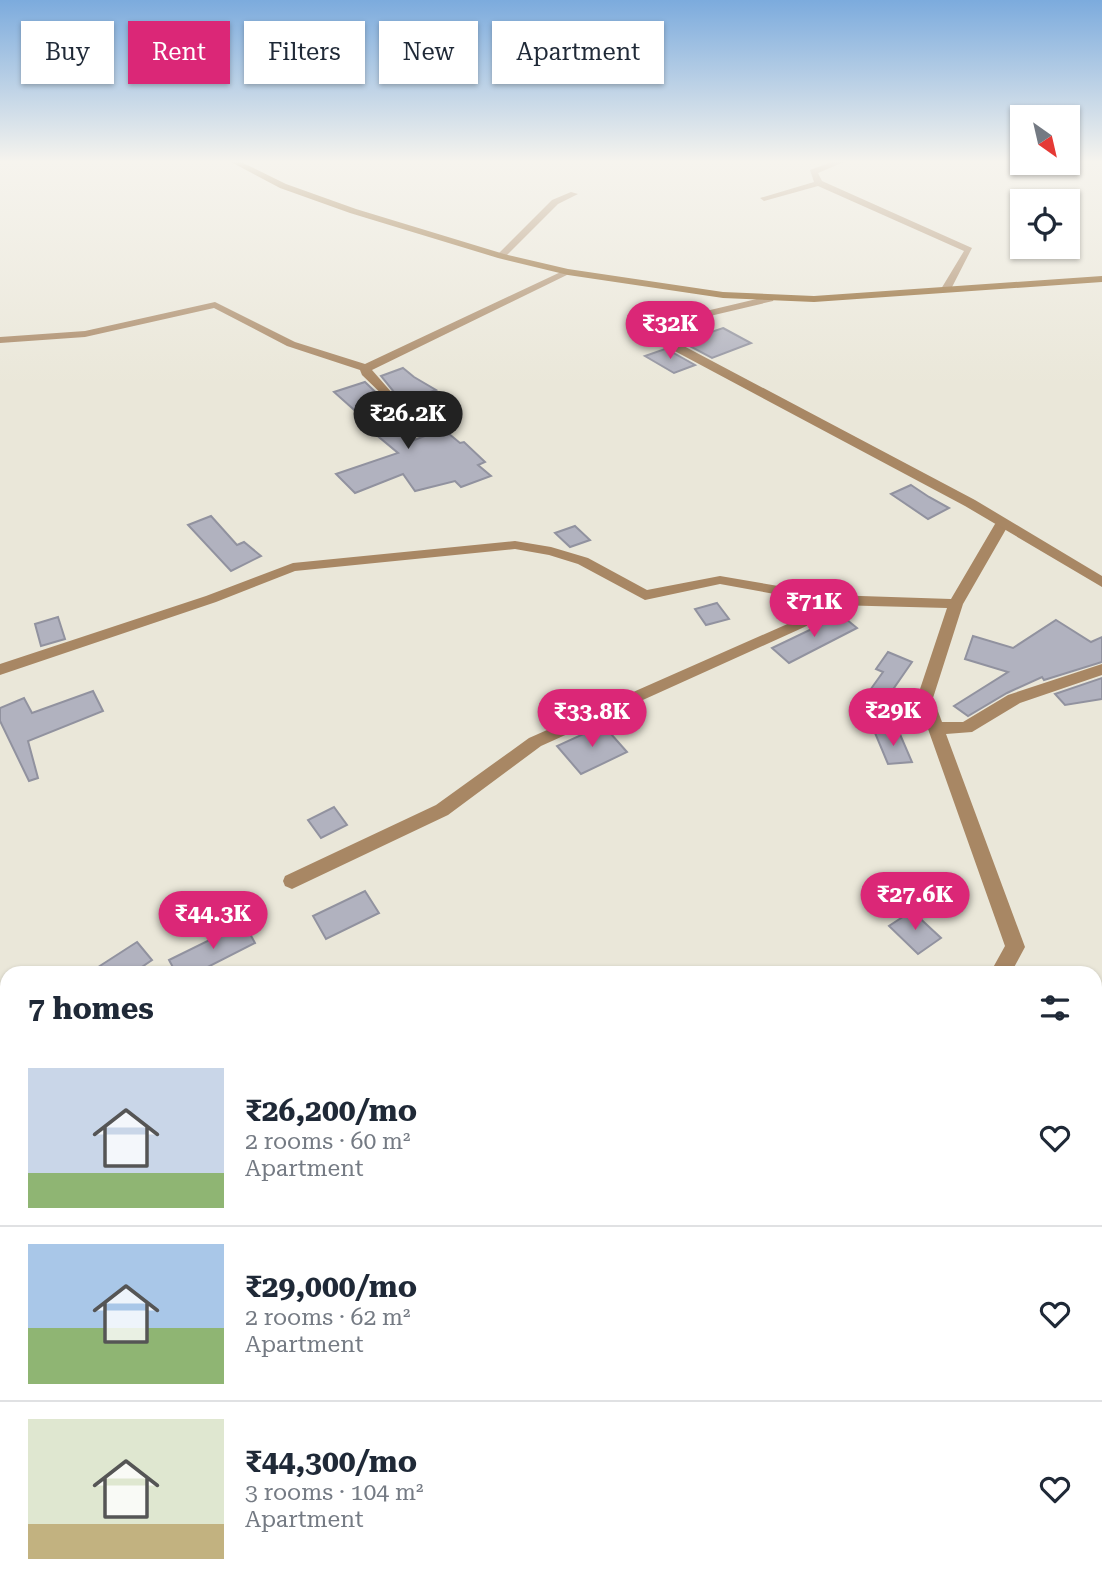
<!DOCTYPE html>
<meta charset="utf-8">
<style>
:root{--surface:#fff;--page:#f2f2f3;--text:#1f2937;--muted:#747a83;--line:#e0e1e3;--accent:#db2777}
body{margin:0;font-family:"Roboto Serif",serif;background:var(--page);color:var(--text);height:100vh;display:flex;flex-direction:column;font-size:26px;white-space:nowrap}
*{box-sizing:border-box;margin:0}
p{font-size:23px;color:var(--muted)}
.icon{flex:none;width:38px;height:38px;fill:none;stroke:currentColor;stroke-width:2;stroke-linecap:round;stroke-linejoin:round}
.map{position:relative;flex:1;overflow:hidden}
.side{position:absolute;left:0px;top:966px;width:1102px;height:623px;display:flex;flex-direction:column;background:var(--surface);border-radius:21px 21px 0 0;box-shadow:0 2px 5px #0004}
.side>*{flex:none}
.top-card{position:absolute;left:21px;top:21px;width:700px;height:63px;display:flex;gap:14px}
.needle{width:46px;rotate:146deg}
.fabs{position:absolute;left:1010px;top:105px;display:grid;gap:14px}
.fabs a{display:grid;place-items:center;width:70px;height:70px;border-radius:0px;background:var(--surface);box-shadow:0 2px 5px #0004;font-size:35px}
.price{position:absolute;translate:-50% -60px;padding:0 16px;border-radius:24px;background:var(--accent);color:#fff;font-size:23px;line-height:46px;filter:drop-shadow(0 2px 4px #0008)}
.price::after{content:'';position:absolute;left:50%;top:42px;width:21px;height:16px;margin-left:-10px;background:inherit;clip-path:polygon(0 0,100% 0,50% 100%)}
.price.on{background:#222;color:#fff}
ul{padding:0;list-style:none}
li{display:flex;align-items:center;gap:21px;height:175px;padding:0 28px}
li+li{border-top:2px solid var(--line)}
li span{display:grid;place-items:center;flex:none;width:196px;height:140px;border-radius:0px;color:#555}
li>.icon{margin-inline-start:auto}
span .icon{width:84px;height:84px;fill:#fffc;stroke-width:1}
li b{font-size:30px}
h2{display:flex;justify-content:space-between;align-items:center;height:84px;padding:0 28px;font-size:30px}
.chip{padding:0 24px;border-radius:0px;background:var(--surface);box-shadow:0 2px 5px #0004;font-size:24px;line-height:63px}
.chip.on{background:var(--accent);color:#fff}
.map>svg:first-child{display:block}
.building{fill:#b1b2bf;stroke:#91929f;stroke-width:2}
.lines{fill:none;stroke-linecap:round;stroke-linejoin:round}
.minor{fill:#a88764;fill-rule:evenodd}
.tertiary{fill:#a88764;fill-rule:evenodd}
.secondary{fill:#87591e;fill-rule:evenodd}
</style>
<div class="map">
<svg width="1102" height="1589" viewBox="0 0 1102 1589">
<rect width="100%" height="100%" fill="#eae7d9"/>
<g class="building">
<polygon points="723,328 751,343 712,358 682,342"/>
<polygon points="665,349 668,350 695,365 674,373 645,356"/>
<polygon points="403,368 414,377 436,390 402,402 381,376"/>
<polygon points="365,382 390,406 372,413 379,411 409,442 443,429 460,443 464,442 485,462 478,465 491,476 461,487 455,481 415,491 403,474 355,493 336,474 398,453 356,418 361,416 334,392"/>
<polygon points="911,485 929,497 949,508 928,519 891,494"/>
<polygon points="211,516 237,545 244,542 261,556 231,571 188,525"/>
<polygon points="575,526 590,540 570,547 555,533"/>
<polygon points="717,603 729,619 706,625 695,609"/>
<polygon points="841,615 857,628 789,663 772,648"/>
<polygon points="58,617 65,639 41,646 35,624"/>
<polygon points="1056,620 1091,642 1102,637 1102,662 1044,680 1042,677 1007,693 968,716 954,706 1008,672 965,659 973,636 1013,648"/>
<polygon points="888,652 912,662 894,688 903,693 889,712 863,700 883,672 876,669"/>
<polygon points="1102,678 1102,699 1065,705 1055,694"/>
<polygon points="93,691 103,711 28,741 38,778 29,781 0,721 0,708 24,698 32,713"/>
<polygon points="603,725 627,752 581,774 557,746"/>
<polygon points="899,732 912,762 888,764 875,733"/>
<polygon points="334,807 347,825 321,838 308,820"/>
<polygon points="365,891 379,913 326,939 313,916"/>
<polygon points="912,911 941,938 918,954 889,926"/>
<polygon points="244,923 255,943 196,973 176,973 169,960"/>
<polygon points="137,942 152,960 133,973 89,973"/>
</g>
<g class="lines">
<g class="minor">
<polygon points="832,162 844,162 818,173 822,181 972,248 950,291 941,289 964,251 818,186 764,201 760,198 814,182 810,170"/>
<polygon points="571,192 578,194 558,204 504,258 498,258 498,254 552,200"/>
<polygon points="565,270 573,272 372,370 400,402 394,406 362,375 360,370 287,346 214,308 85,337 0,343 0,337 85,331 215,302 295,342 365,364"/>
<polygon points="1002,520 1009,524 963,604 933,698 942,722 963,722 1008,695 1102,664 1102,675 1020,703 972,732 946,734 1025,947 1011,973 990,973 1005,946 917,698 947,608 834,605 811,624 541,746 448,815 292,889 285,886 283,881 285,876 436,805 529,738 801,618 819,602 720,584 645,600 578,564 549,555 515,549 295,571 216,602 0,675 0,664 206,596 293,563 515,541 551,547 588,558 647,590 720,576 831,595 951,599 995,524"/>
</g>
<polygon class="tertiary" points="769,296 774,299 773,301 676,324 662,332 663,335 975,500 1102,576 1102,587 965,506 669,348 654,339 651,331 668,320"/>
<polygon class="secondary" points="231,162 241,162 286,184 356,209 504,254 568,269 723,292 814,296 1102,276 1102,282 814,302 723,298 568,275 498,258 350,213 280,188"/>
</g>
<linearGradient id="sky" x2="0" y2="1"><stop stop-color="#7cabdd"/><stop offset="0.42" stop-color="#f6f4ee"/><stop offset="1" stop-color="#f6f4ee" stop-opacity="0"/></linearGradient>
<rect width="1102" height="385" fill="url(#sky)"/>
</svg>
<div class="fabs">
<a><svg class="needle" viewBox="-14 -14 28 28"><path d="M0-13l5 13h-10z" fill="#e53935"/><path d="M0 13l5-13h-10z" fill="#747a83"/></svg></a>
<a><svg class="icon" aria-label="locate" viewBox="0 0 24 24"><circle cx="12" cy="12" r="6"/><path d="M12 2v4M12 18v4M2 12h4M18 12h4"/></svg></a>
</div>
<b class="price" style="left:670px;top:361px">₹32K</b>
<b class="price on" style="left:408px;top:451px">₹26.2K</b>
<b class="price" style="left:814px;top:639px">₹71K</b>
<b class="price" style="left:893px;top:748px">₹29K</b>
<b class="price" style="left:592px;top:749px">₹33.8K</b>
<b class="price" style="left:915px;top:932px">₹27.6K</b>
<b class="price" style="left:213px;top:951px">₹44.3K</b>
<div class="top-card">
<a class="chip">Buy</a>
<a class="chip on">Rent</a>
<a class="chip">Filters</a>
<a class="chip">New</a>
<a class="chip">Apartment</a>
</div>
<section class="side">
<h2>7 homes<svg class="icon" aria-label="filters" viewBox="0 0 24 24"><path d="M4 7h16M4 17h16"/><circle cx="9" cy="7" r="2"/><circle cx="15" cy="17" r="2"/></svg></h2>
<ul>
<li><span style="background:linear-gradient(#c9d6e8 75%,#8fb573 0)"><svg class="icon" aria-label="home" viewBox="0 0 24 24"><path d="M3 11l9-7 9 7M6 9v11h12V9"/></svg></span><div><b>₹26,200/mo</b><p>2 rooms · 60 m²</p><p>Apartment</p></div><svg class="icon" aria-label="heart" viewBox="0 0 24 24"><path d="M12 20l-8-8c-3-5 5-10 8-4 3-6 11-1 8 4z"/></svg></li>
<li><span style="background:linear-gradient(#a9c7e8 60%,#8fb573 0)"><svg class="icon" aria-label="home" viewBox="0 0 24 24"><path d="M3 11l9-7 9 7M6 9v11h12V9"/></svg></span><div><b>₹29,000/mo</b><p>2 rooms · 62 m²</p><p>Apartment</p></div><svg class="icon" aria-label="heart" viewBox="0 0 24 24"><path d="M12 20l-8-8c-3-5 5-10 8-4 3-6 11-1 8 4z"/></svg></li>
<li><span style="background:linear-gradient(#dfe7d0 75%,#c2b280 0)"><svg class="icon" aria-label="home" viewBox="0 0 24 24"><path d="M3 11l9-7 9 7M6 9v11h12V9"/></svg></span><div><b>₹44,300/mo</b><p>3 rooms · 104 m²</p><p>Apartment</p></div><svg class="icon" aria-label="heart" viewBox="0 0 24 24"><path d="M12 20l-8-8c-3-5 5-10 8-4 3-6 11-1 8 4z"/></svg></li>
</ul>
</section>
</div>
